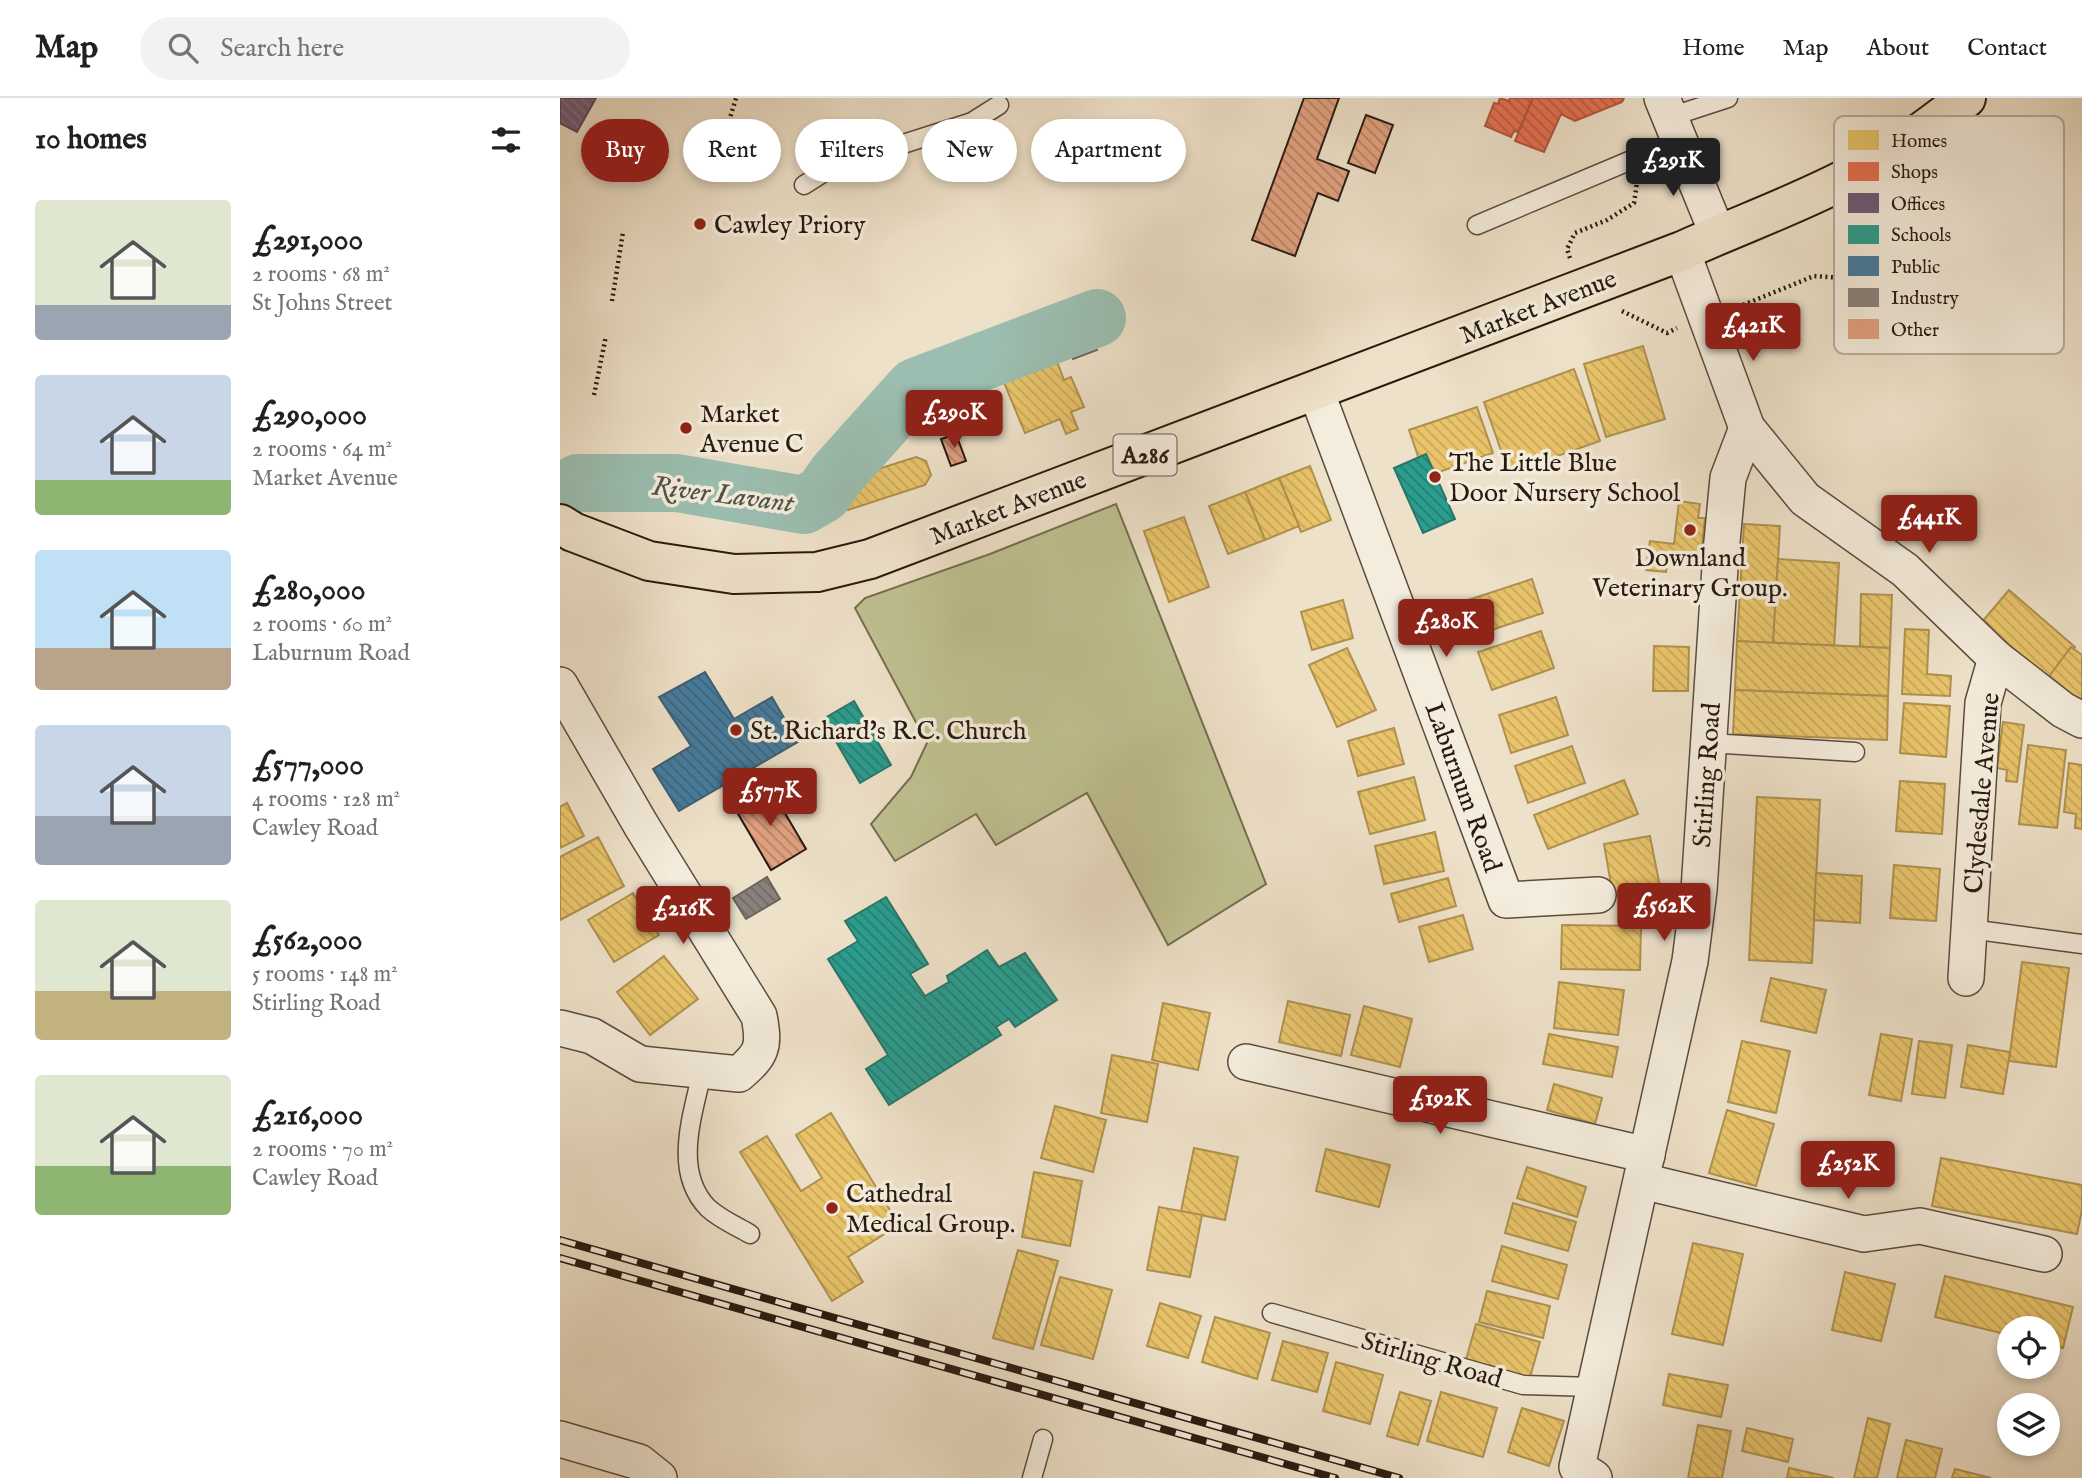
<!DOCTYPE html>
<meta charset="utf-8">
<style>
:root{--surface:#fff;--page:#f2f2f2;--text:#202124;--muted:#757577;--line:#e0e0e0;--accent:#8f2418}
body{margin:0;font-family:"IM FELL English",serif;background:var(--page);color:var(--text);height:100vh;display:flex;flex-direction:column;font-size:26px;white-space:nowrap}
*{box-sizing:border-box;margin:0}
p{font-size:23px;color:var(--muted)}
.icon{flex:none;width:38px;height:38px;fill:none;stroke:currentColor;stroke-width:2;stroke-linecap:round;stroke-linejoin:round}
.map{position:relative;flex:1;overflow:hidden}
.details{display:flex;flex-direction:column;background:var(--surface);width:560px}
.details>*{flex:none}
.hud{position:absolute;left:21px;top:21px;width:665px;height:63px;display:flex;gap:14px}
.buttons{position:absolute;left:1437px;top:1218px;display:grid;gap:14px}
.buttons a{display:grid;place-items:center;width:63px;height:63px;border-radius:50%;background:var(--surface);box-shadow:0 4px 10px #0003;font-size:35px}
.price{position:absolute;translate:-50% -60px;padding:0 16px;border-radius:7px;background:var(--accent);color:#fff;font-size:23px;line-height:46px;filter:drop-shadow(0 2px 4px #0008)}
.price::after{content:'';position:absolute;left:50%;top:42px;width:21px;height:16px;margin-left:-10px;background:inherit;clip-path:polygon(0 0,100% 0,50% 100%)}
.price.active{background:#222;color:#fff}
ul{padding:0;list-style:none}
li{display:flex;align-items:center;gap:21px;height:175px;padding:0 35px}
li span{display:grid;place-items:center;flex:none;width:196px;height:140px;border-radius:7px;color:#555}
li>.icon{margin-inline-start:auto}
span .icon{width:84px;height:84px;fill:#fffc;stroke-width:1}
li b{font-size:30px}
h2{display:flex;justify-content:space-between;align-items:center;height:84px;padding:0 35px;font-size:30px}
.pill{padding:0 24px;border-radius:32px;background:var(--surface);box-shadow:0 4px 10px #0003;font-size:24px;line-height:63px}
.pill.active{background:var(--accent);color:#fff}
header{display:flex;align-items:center;gap:42px;box-sizing:border-box;height:98px;padding:0 35px;background:var(--surface);border-bottom:2px solid var(--line)}
header strong{font-size:33px}
nav{display:flex;gap:38px;margin-inline-start:auto;font-size:24px}
.search{width:490px;height:63px;background:var(--page);display:flex;align-items:center;gap:18px;box-sizing:border-box;padding:0 24px;border-radius:38px;color:var(--muted);font-size:26px}
main{display:flex;flex:1;min-height:0}
.map>svg:first-child{display:block}
.park{fill:#c0c191;stroke:#746e50;stroke-width:2}
.homes{fill:url(#homes-back-hatch);stroke:#af914f;stroke-width:2}
.shops{fill:url(#shops-back-hatch);stroke:#ae563e;stroke-width:2}
.offices{fill:url(#offices-back-hatch);stroke:#58465a;stroke-width:2}
.schools{fill:url(#schools-back-hatch);stroke:#297669;stroke-width:2}
.public{fill:url(#public-back-hatch);stroke:#3c5e73;stroke-width:2}
.industry{fill:url(#industry-back-hatch);stroke:#6d625c;stroke-width:2}
.lines{fill:none;stroke-linecap:round;stroke-linejoin:round}
.river{stroke:#9bbeb0;stroke-width:58}
.building{fill:url(#building-back-hatch);stroke:#281a10;stroke-width:2}
.service-casing{stroke:#5a4c3e;stroke-width:21}
.minor-casing{stroke:#5a4c3e;stroke-width:38}
.primary-casing{stroke:#281a10;stroke-width:42}
.path{stroke:#281a10;stroke-width:4.5;stroke-dasharray:2 3.5;stroke-linecap:butt}
.service{stroke:#f4ecdc;stroke-width:18}
.minor{stroke:#f4ecdc;stroke-width:35}
.primary{stroke:#eee1c9;stroke-width:38}
.rail-casing{stroke:#281a10;stroke-width:8}
.rail{stroke:#f4ecdc;stroke-width:5;stroke-dasharray:16;stroke-linecap:butt}
.poi-dot{fill:#8f2418;stroke:#f4ecdc;stroke-width:2.5}
.labels{text-anchor:middle;stroke-width:7;stroke-linejoin:round;paint-order:stroke}
.shield{fill:#f4ecdc;stroke:#65594d;stroke-width:2}
.shield-label{font-size:24px;font-weight:bold;fill:#281a10}
.poi-label{font-size:26px;fill:#281a10;stroke:#f4ecdc;text-anchor:start}
.street-label{font-size:26px;fill:#281a10;stroke:#f4ecdc}
.water-label{font-size:28px;font-style:italic;fill:#505348;stroke:#f4ecdc}
.key{fill:#f4ecdc;stroke:#b7ad9f;stroke-width:2}
.key-label{font-size:19px;fill:#281a10}
</style>
<header>
<strong>Map</strong>
<div class="search"><svg class="icon" aria-label="search" viewBox="0 0 24 24"><circle cx="10" cy="10" r="6"/><path d="M15 15l6 6"/></svg>Search here</div>
<nav><a>Home</a><a>Map</a><a>About</a><a>Contact</a></nav>
</header>
<main>
<section class="details">
<h2>10 homes<svg class="icon" aria-label="filters" viewBox="0 0 24 24"><path d="M4 7h16M4 17h16"/><circle cx="9" cy="7" r="2"/><circle cx="15" cy="17" r="2"/></svg></h2>
<ul>
<li><span style="background:linear-gradient(#dfe7d0 75%,#9aa5b1 0)"><svg class="icon" aria-label="home" viewBox="0 0 24 24"><path d="M3 11l9-7 9 7M6 9v11h12V9"/></svg></span><div><b>£291,000</b><p>2 rooms · 68 m²</p><p>St Johns Street</p></div></li>
<li><span style="background:linear-gradient(#c9d6e8 75%,#8fb573 0)"><svg class="icon" aria-label="home" viewBox="0 0 24 24"><path d="M3 11l9-7 9 7M6 9v11h12V9"/></svg></span><div><b>£290,000</b><p>2 rooms · 64 m²</p><p>Market Avenue</p></div></li>
<li><span style="background:linear-gradient(#bfe0f5 70%,#b9a48a 0)"><svg class="icon" aria-label="home" viewBox="0 0 24 24"><path d="M3 11l9-7 9 7M6 9v11h12V9"/></svg></span><div><b>£280,000</b><p>2 rooms · 60 m²</p><p>Laburnum Road</p></div></li>
<li><span style="background:linear-gradient(#c9d6e8 65%,#9aa5b1 0)"><svg class="icon" aria-label="home" viewBox="0 0 24 24"><path d="M3 11l9-7 9 7M6 9v11h12V9"/></svg></span><div><b>£577,000</b><p>4 rooms · 128 m²</p><p>Cawley Road</p></div></li>
<li><span style="background:linear-gradient(#dfe7d0 65%,#c2b280 0)"><svg class="icon" aria-label="home" viewBox="0 0 24 24"><path d="M3 11l9-7 9 7M6 9v11h12V9"/></svg></span><div><b>£562,000</b><p>5 rooms · 148 m²</p><p>Stirling Road</p></div></li>
<li><span style="background:linear-gradient(#dfe7d0 65%,#8fb573 0)"><svg class="icon" aria-label="home" viewBox="0 0 24 24"><path d="M3 11l9-7 9 7M6 9v11h12V9"/></svg></span><div><b>£216,000</b><p>2 rooms · 70 m²</p><p>Cawley Road</p></div></li>
</ul>
</section>
<div class="map">
<svg width="1522" height="1380" viewBox="0 0 1522 1380">
<defs>
<pattern id="homes-back-hatch" width="6" height="6" patternUnits="userSpaceOnUse" patternTransform="scale(1.75)"><rect width="6" height="6" fill="#e9c46a"/><path d="M-1 5l2 2M0 0l6 6M5-1l2 2" fill="none" stroke="#c8a85b"/></pattern>
<pattern id="shops-back-hatch" width="6" height="6" patternUnits="userSpaceOnUse" patternTransform="scale(1.75)"><rect width="6" height="6" fill="#e76f51"/><path d="M-1 5l2 2M0 0l6 6M5-1l2 2" fill="none" stroke="#bb5a42"/></pattern>
<pattern id="offices-back-hatch" width="6" height="6" patternUnits="userSpaceOnUse" patternTransform="scale(1.75)"><rect width="6" height="6" fill="#6d597a"/><path d="M-1 5l2 2M0 0l6 6M5-1l2 2" fill="none" stroke="#817189"/></pattern>
<pattern id="schools-back-hatch" width="6" height="6" patternUnits="userSpaceOnUse" patternTransform="scale(1.75)"><rect width="6" height="6" fill="#2a9d8f"/><path d="M-1 5l2 2M0 0l6 6M5-1l2 2" fill="none" stroke="#247f73"/></pattern>
<pattern id="public-back-hatch" width="6" height="6" patternUnits="userSpaceOnUse" patternTransform="scale(1.75)"><rect width="6" height="6" fill="#457b9d"/><path d="M-1 5l2 2M0 0l6 6M5-1l2 2" fill="none" stroke="#3a647f"/></pattern>
<pattern id="industry-back-hatch" width="6" height="6" patternUnits="userSpaceOnUse" patternTransform="scale(1.75)"><rect width="6" height="6" fill="#8a817c"/><path d="M-1 5l2 2M0 0l6 6M5-1l2 2" fill="none" stroke="#716964"/></pattern>
<pattern id="building-back-hatch" width="6" height="6" patternUnits="userSpaceOnUse" patternTransform="scale(1.75)"><rect width="6" height="6" fill="#e1a17f"/><path d="M-1 5l2 2M0 0l6 6M5-1l2 2" fill="none" stroke="#b68267"/></pattern>
</defs>
<rect width="100%" height="100%" fill="#eee1c9"/>
<filter id="stains"><feTurbulence type="fractalNoise" baseFrequency=".00286" numOctaves="4"/><feColorMatrix values="0 0 0 0 .2 0 0 0 0 .09 0 0 0 0 .02 0 0 0 .5 -.17"/></filter>
<radialGradient id="worn" r=".72"><stop offset=".6" stop-color="#630" stop-opacity="0"/><stop offset="1" stop-color="#630" stop-opacity=".3"/></radialGradient>
<polygon class="park" points="556,406 706,786 608,847 527,695 436,747 416,716 335,763 311,726 351,679 367,645 295,510 305,500 430,456"/>
<g class="homes">
<polygon points="476,248 483,266 496,261 504,282 511,279 524,309 511,314 518,331 506,336 500,321 465,335 440,275 454,269 450,259"/>
<polygon points="1083,248 1105,321 1046,339 1024,266"/>
<polygon points="1014,271 1040,343 949,375 924,304"/>
<polygon points="917,309 933,355 865,379 849,332"/>
<polygon points="356,359 366,363 371,377 365,387 288,412 281,389 295,384 290,369 311,361 315,372"/>
<polygon points="750,368 771,422 741,434 719,380"/>
<polygon points="719,380 739,428 705,442 685,394"/>
<polygon points="685,394 705,442 668,456 649,408"/>
<polygon points="1119,403 1140,406 1138,420 1145,420 1140,464 1108,460 1106,474 1086,472 1090,443 1114,446"/>
<polygon points="624,419 649,489 609,504 584,433"/>
<polygon points="1184,426 1220,428 1213,546 1177,543"/>
<polygon points="1218,461 1279,465 1274,550 1213,546"/>
<polygon points="972,481 983,515 907,540 896,506"/>
<polygon points="1449,492 1515,549 1487,581 1421,525"/>
<polygon points="1301,496 1332,497 1330,550 1300,549"/>
<polygon points="783,502 793,540 752,552 741,514"/>
<polygon points="1345,531 1369,532 1367,576 1391,578 1390,598 1342,596"/>
<polygon points="981,533 994,570 932,592 918,554"/>
<polygon points="1177,543 1330,550 1328,598 1175,592"/>
<polygon points="1094,548 1129,549 1128,593 1093,593"/>
<polygon points="1511,549 1522,557 1522,607 1487,581"/>
<polygon points="787,550 816,612 777,629 749,567"/>
<polygon points="1175,592 1328,598 1327,642 1173,636"/>
<polygon points="996,599 1008,637 951,655 939,617"/>
<polygon points="1344,605 1390,608 1386,659 1340,655"/>
<polygon points="1443,624 1464,627 1457,684 1446,683 1447,672 1437,670"/>
<polygon points="834,630 844,666 798,678 788,643"/>
<polygon points="1468,647 1506,652 1497,730 1459,726"/>
<polygon points="1012,648 1025,685 968,705 955,668"/>
<polygon points="1509,665 1522,667 1522,731 1515,730 1516,716 1504,714"/>
<polygon points="854,679 865,722 810,736 798,694"/>
<polygon points="1064,682 1078,716 988,751 974,717"/>
<polygon points="1340,683 1385,686 1382,736 1336,733"/>
<polygon points="1197,699 1260,702 1252,865 1189,862"/>
<polygon points="7,705 24,738 0,750 0,709"/>
<polygon points="875,734 884,773 824,786 815,748"/>
<polygon points="1090,738 1100,789 1053,798 1044,746"/>
<polygon points="38,739 64,788 0,822 0,759"/>
<polygon points="1334,767 1380,771 1376,823 1330,820"/>
<polygon points="1256,775 1302,778 1300,825 1254,822"/>
<polygon points="888,780 896,808 839,824 831,796"/>
<polygon points="73,795 99,837 54,864 28,822"/>
<polygon points="903,817 913,851 869,864 859,829"/>
<polygon points="1002,827 1081,828 1080,872 1001,871"/>
<polygon points="104,858 138,901 90,937 57,894"/>
<polygon points="1462,864 1509,870 1496,969 1449,963"/>
<polygon points="1211,880 1266,892 1256,935 1201,923"/>
<polygon points="999,884 1064,892 1058,937 994,930"/>
<polygon points="728,903 790,917 781,958 719,944"/>
<polygon points="603,905 650,915 638,972 592,962"/>
<polygon points="804,908 852,921 840,969 791,957"/>
<polygon points="989,936 1058,949 1052,979 983,966"/>
<polygon points="1321,936 1352,941 1341,1003 1309,997"/>
<polygon points="1182,943 1230,953 1216,1015 1168,1004"/>
<polygon points="1359,943 1392,947 1385,1000 1352,996"/>
<polygon points="1408,947 1450,954 1443,996 1401,989"/>
<polygon points="552,957 598,966 587,1024 541,1015"/>
<polygon points="994,986 1042,1000 1035,1026 987,1012"/>
<polygon points="495,1008 546,1022 533,1074 481,1060"/>
<polygon points="1167,1012 1214,1026 1196,1088 1149,1075"/>
<polygon points="271,1015 339,1127 288,1159 303,1184 272,1203 180,1054 207,1038 241,1093 262,1080 236,1037"/>
<polygon points="634,1050 678,1059 665,1122 621,1113"/>
<polygon points="766,1051 830,1067 819,1109 756,1093"/>
<polygon points="1381,1060 1522,1087 1522,1112 1517,1136 1372,1108"/>
<polygon points="967,1069 1026,1089 1017,1119 957,1100"/>
<polygon points="474,1074 522,1083 510,1148 462,1139"/>
<polygon points="953,1105 1016,1124 1008,1153 945,1135"/>
<polygon points="599,1109 642,1117 630,1179 587,1172"/>
<polygon points="1133,1145 1183,1156 1163,1247 1112,1236"/>
<polygon points="942,1148 1007,1167 998,1201 932,1183"/>
<polygon points="458,1152 498,1163 473,1251 433,1240"/>
<polygon points="1285,1174 1335,1186 1321,1243 1272,1232"/>
<polygon points="1385,1178 1513,1209 1503,1250 1488,1247 1488,1230 1449,1230 1449,1237 1375,1219"/>
<polygon points="500,1179 552,1192 533,1261 481,1247"/>
<polygon points="927,1193 990,1208 983,1240 919,1224"/>
<polygon points="600,1205 641,1218 628,1260 587,1248"/>
<polygon points="655,1219 710,1235 697,1281 642,1264"/>
<polygon points="916,1226 980,1244 969,1283 905,1265"/>
<polygon points="723,1243 768,1255 757,1294 712,1282"/>
<polygon points="776,1264 823,1277 810,1326 763,1313"/>
<polygon points="1109,1276 1168,1287 1161,1319 1103,1307"/>
<polygon points="840,1294 871,1303 858,1347 827,1338"/>
<polygon points="881,1294 937,1310 923,1359 867,1343"/>
<polygon points="962,1310 1004,1323 989,1368 948,1354"/>
<polygon points="1308,1320 1330,1326 1317,1380 1294,1380"/>
<polygon points="1138,1327 1171,1333 1162,1380 1128,1380"/>
<polygon points="1187,1330 1233,1341 1228,1364 1182,1353"/>
<polygon points="1346,1342 1382,1351 1375,1380 1337,1380"/>
<polygon points="1229,1370 1274,1380 1227,1380"/>
<polygon points="1395,1371 1431,1380 1392,1380"/>
</g>
<g class="shops">
<polygon points="940,0 949,3 950,0 973,0 958,34 954,33 951,39 925,28 934,5 938,6"/>
<polygon points="973,0 1064,0 1062,4 1015,23 1001,16 984,54 955,43"/>
</g>
<polygon class="offices" points="0,0 36,0 17,34 0,25"/>
<g class="schools">
<polygon points="866,356 895,421 863,435 834,370"/>
<polygon points="294,603 331,667 300,685 263,621"/>
<polygon points="326,799 368,866 350,876 365,898 389,884 387,878 427,852 439,869 465,855 497,902 455,929 449,921 436,929 441,937 329,1007 306,971 328,957 268,861 298,843 285,823"/>
</g>
<polygon class="public" points="145,574 174,621 212,599 238,644 119,713 93,671 131,648 99,599"/>
<g class="industry">
<polygon points="528,228 537,252 513,261 504,238"/>
<polygon points="207,779 220,801 186,821 173,800"/>
</g>
<g class="lines">
<polyline class="river" points="18,385 117,385 244,407 263,396 277,376 355,289 537,220"/>
</g>
<g class="building">
<polygon points="744,0 779,0 757,61 789,73 778,103 758,95 735,158 692,142"/>
<polygon points="806,17 833,27 815,75 788,65"/>
<polygon points="396,336 406,363 391,368 381,341"/>
<polygon points="209,688 246,751 211,772 174,709"/>
</g>
<g class="lines">
<defs>
<g id="service">
<polyline points="1110,19 1168,0"/>
<polyline points="244,87 274,68 412,24 439,7"/>
<polyline points="917,127 1119,42"/>
<polyline points="1149,645 1295,654"/>
<polyline points="1410,831 1522,846"/>
<path d="M142 974C133 1017 112 1073 148 1110 160 1121 176 1128 190 1136"/>
<polyline points="712,1215 963,1287 1034,1289"/>
<polyline points="472,1380 483,1341"/>
</g>
<g id="minor">
<polyline points="1102,0 1158,137"/>
<polyline points="1122,153 1187,330 1245,401 1345,472 1436,560 1503,612 1522,622"/>
<polyline points="756,293 946,802 1038,797"/>
<path d="M0 587 81 727 199 918C205 949 202 956 179 976L80 966 32 938 0 930"/>
<polyline points="1406,880 1423,605 1436,560"/>
<polyline points="686,964 1087,1057"/>
<polyline points="1082,1083 1304,1136 1360,1128 1484,1156"/>
<polyline points="0,1341 79,1364 99,1380"/>
<polyline points="1034,1380 1017,1369 1130,863 1139,792 1161,454 1168,380 1187,330"/>
</g>
<path id="primary" d="M0 426 13 434 89 463 174 476 257 474 310 461 1122 153C1179 127 1239 106 1295 76 1335 55 1371 28 1406 0"/>
</defs>
<use href="#service" class="service-casing"/>
<use href="#minor" class="minor-casing"/>
<use href="#primary" class="primary-casing"/>
<g class="path">
<polyline points="153,76 176,0"/>
<polyline points="1010,160 1007,151 1015,135 1047,122 1074,105 1077,85"/>
<polyline points="52,203 63,134"/>
<polyline points="1178,209 1254,178 1296,181"/>
<polyline points="1062,213 1107,235 1117,230"/>
<polyline points="34,297 46,238"/>
<polyline points="1070,795 1107,793"/>
</g>
<use href="#service" class="service"/>
<use href="#minor" class="minor"/>
<use href="#primary" class="primary"/>
<defs>
<g id="rail">
<polyline points="0,1142 839,1380"/>
<polyline points="0,1160 775,1380"/>
</g>
</defs>
<use href="#rail" class="rail-casing"/>
<use href="#rail" class="rail"/>
</g>
<g class="poi-dot">
<circle cx="140" cy="126" r="7"/>
<circle cx="126" cy="330" r="7"/>
<circle cx="875" cy="379" r="7"/>
<circle cx="1130" cy="432" r="7"/>
<circle cx="176" cy="632" r="7"/>
<circle cx="272" cy="1110" r="7"/>
</g>
<g class="labels">
<rect class="shield" x="553.5" y="336.5" width="63" height="41" rx="5"/>
<g class="shield-label">
<text x="585" y="365">A286</text>
</g>
<g class="poi-label">
<text x="154" y="135">Cawley Priory</text>
<text x="140" y="324">Market<tspan x="140" dy="30">Avenue C</tspan></text>
<text x="889" y="373">The Little Blue<tspan x="889" dy="30">Door Nursery School</tspan></text>
<text x="1130" y="468" text-anchor="middle">Downland<tspan x="1130" dy="30">Veterinary Group.</tspan></text>
<text x="190" y="641">St. Richard's R.C. Church</text>
<text x="286" y="1104">Cathedral<tspan x="286" dy="30">Medical Group.</tspan></text>
</g>
<g class="street-label">
<text transform="translate(978 208) rotate(-21)" y="9">Market Avenue</text>
<text transform="translate(448 409) rotate(-21)" y="9">Market Avenue</text>
<text transform="translate(1146 677) rotate(-86)" y="9">Stirling Road</text>
<text transform="translate(904 689) rotate(70)" y="9">Laburnum Road</text>
<text transform="translate(1421 695) rotate(-85)" y="9">Clydesdale Avenue</text>
<text transform="translate(872 1261) rotate(16)" y="9">Stirling Road</text>
</g>
<g class="water-label">
<text transform="translate(163 395) rotate(7)" y="10">River Lavant</text>
</g>
</g>
<rect x="1274" y="18" width="230" height="238" rx="10" class="key"/>
<rect x="1288" y="32" width="31" height="20" fill="#e9c46a"/>
<rect x="1288" y="64" width="31" height="19" fill="#e76f51"/>
<rect x="1288" y="95" width="31" height="20" fill="#6d597a"/>
<rect x="1288" y="127" width="31" height="19" fill="#2a9d8f"/>
<rect x="1288" y="158" width="31" height="20" fill="#457b9d"/>
<rect x="1288" y="190" width="31" height="19" fill="#8a817c"/>
<rect x="1288" y="221" width="31" height="20" fill="#e1a17f"/>
<g class="key-label">
<text x="1331" y="49">Homes</text>
<text x="1331" y="80">Shops</text>
<text x="1331" y="112">Offices</text>
<text x="1331" y="143">Schools</text>
<text x="1331" y="175">Public</text>
<text x="1331" y="206">Industry</text>
<text x="1331" y="238">Other</text>
</g>
<rect width="100%" height="100%" filter="url(#stains)"/>
<rect width="100%" height="100%" fill="url(#worn)"/>
</svg>
<div class="buttons">
<a><svg class="icon" aria-label="locate" viewBox="0 0 24 24"><circle cx="12" cy="12" r="6"/><path d="M12 2v4M12 18v4M2 12h4M18 12h4"/></svg></a>
<a><svg class="icon" aria-label="layers" viewBox="0 0 24 24"><path d="M12 4l9 5-9 5-9-5zM3 14l9 5 9-5"/></svg></a>
</div>
<b class="price active" style="left:1113px;top:100px">£291K</b>
<b class="price" style="left:1193px;top:265px">£421K</b>
<b class="price" style="left:394px;top:352px">£290K</b>
<b class="price" style="left:1369px;top:457px">£441K</b>
<b class="price" style="left:886px;top:561px">£280K</b>
<b class="price" style="left:210px;top:730px">£577K</b>
<b class="price" style="left:1104px;top:845px">£562K</b>
<b class="price" style="left:123px;top:848px">£216K</b>
<b class="price" style="left:880px;top:1038px">£192K</b>
<b class="price" style="left:1288px;top:1103px">£252K</b>
<div class="hud">
<a class="pill active">Buy</a>
<a class="pill">Rent</a>
<a class="pill">Filters</a>
<a class="pill">New</a>
<a class="pill">Apartment</a>
</div>
</div>
</main>
